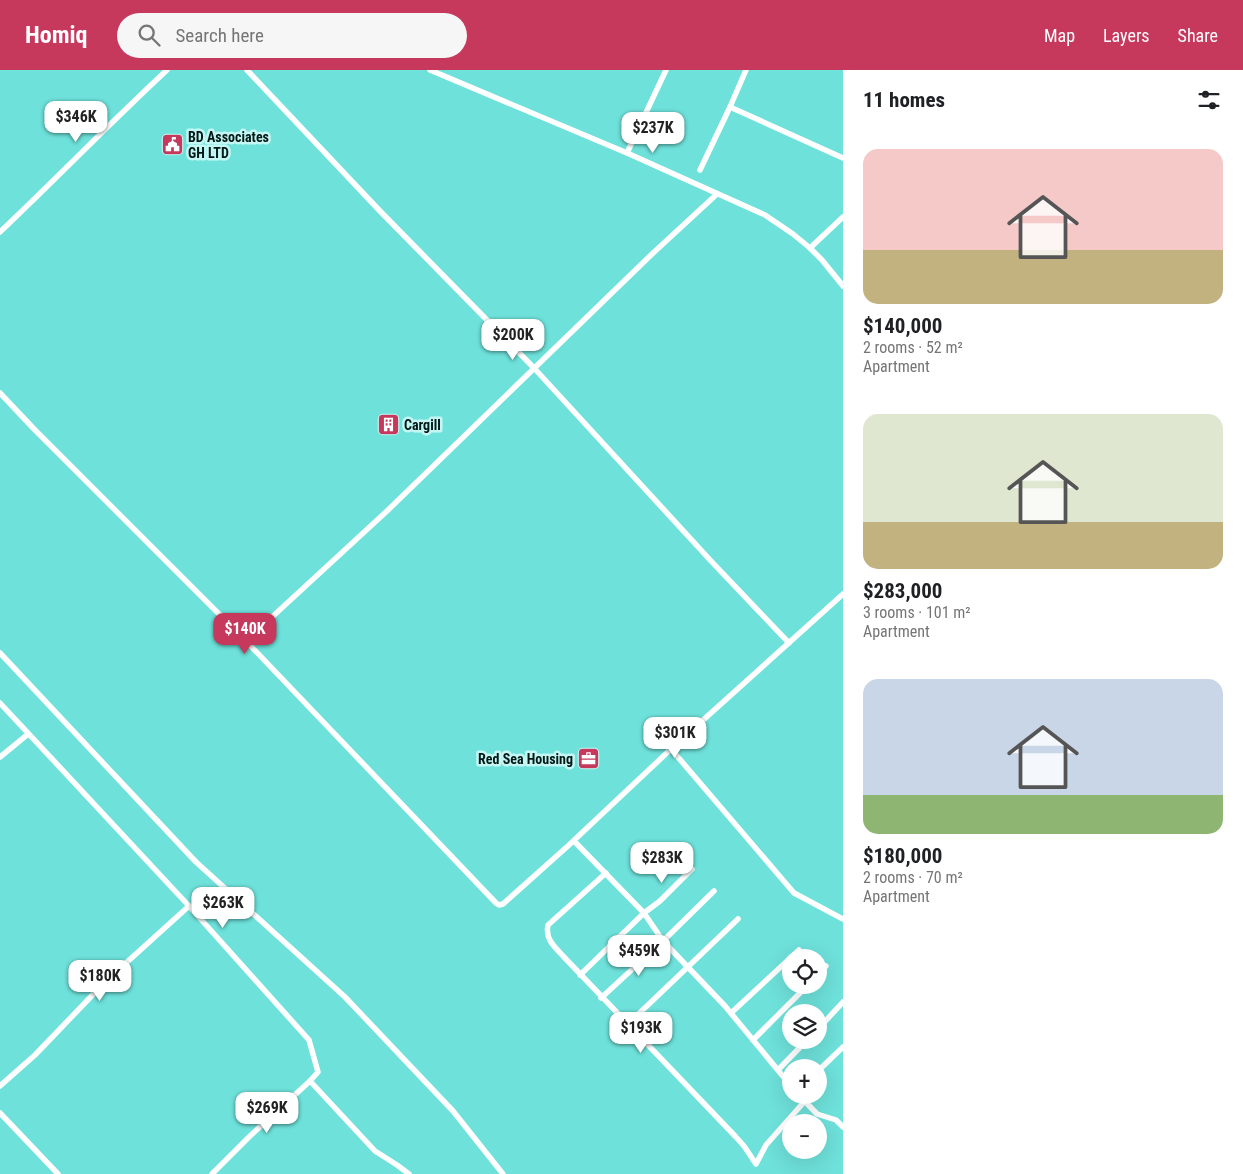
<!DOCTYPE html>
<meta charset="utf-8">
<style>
:root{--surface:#fff;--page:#f6f6f6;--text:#202124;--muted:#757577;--accent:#c7385d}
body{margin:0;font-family:"Roboto Condensed",sans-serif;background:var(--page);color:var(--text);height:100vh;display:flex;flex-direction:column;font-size:19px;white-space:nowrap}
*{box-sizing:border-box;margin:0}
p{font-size:16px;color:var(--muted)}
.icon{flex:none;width:28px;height:28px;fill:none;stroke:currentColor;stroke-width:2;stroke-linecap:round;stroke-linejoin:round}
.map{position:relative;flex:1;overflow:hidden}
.panel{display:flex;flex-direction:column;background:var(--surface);width:400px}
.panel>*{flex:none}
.fabs{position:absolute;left:782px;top:879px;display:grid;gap:10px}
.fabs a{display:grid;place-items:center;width:45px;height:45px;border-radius:50%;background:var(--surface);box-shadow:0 5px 20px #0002;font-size:25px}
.price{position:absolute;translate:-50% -42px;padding:0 11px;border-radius:10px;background:#fff;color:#222;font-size:16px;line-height:32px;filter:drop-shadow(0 1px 2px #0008)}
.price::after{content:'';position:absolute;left:50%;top:30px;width:15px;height:11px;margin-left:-8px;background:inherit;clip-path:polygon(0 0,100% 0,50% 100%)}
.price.selected{background:var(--accent);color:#fff}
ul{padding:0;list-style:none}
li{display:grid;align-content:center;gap:10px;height:265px;padding:0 20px}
li span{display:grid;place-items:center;height:155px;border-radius:15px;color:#555}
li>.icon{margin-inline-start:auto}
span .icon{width:90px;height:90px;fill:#fffc;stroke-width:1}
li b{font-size:21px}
h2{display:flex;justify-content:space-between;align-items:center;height:60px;padding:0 20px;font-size:21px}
header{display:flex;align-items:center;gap:30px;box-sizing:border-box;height:70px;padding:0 25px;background:var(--accent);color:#fff}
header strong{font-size:24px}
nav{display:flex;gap:28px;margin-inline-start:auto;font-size:18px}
.search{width:350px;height:45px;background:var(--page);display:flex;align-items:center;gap:12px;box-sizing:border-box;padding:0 18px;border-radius:28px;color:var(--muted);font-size:19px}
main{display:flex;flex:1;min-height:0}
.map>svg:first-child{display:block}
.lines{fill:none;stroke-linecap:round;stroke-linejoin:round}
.minor{stroke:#fff;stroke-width:5.5}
.labels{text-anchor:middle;stroke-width:5;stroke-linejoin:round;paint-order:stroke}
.poi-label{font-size:14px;font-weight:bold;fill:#011817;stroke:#c4f7f3;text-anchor:start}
</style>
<header>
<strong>Homiq</strong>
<div class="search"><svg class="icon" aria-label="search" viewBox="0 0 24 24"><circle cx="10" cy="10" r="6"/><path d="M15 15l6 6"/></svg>Search here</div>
<nav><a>Map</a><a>Layers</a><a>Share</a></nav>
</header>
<main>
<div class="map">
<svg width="843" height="1104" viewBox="0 0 843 1104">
<rect width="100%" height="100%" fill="#6ee1da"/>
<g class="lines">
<g class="minor">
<polyline points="247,0 379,140 534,298 711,491 789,573"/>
<polyline points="430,0 627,83 765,145 793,164 810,178 822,190 843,216"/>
<polyline points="730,37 843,88"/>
<polyline points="627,83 666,0"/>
<polyline points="700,100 730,37 746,0"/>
<path d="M0 162C56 109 110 53 167 0"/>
<polyline points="810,178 843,147"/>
<polyline points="0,323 34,359 246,571 496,833 499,835 503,834 569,775 671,679 843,524"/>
<polyline points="246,571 387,441 652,184 717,124"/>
<polyline points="0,583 196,792 345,927 453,1041 503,1104"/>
<polyline points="0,633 189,836 309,970 318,1002 310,1011 375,1081 397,1095 409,1104"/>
<polyline points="671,679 794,823 843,849"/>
<polyline points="0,687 28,664"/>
<polyline points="574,771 644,843 663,871 725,936 791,1016"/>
<path d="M606 803 548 855C545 869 554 876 563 886L735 1066 744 1076 756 1094 766 1075 804 1032"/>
<polyline points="819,904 826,896"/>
<polyline points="580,905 644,843 660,831 692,799"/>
<polyline points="601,928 663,871 714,821"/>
<polyline points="731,943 799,880"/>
<polyline points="627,955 738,849"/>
<polyline points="819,958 843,932"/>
<polyline points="753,970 808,915"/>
<polyline points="778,1000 807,970"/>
<polyline points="819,1000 843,977"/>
<polyline points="0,1016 35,985 105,912 189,836"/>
<polyline points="799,1025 817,1044 836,1050 843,1057"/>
<polyline points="0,1043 58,1104"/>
<polyline points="212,1104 250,1066 310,1011"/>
</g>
</g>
<defs>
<symbol id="civic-square" viewBox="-11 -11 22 22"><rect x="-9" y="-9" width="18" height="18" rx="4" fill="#c7385d" stroke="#c4f7f3"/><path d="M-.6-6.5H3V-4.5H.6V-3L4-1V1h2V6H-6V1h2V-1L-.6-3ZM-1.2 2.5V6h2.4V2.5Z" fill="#fff"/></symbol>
<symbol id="building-square" viewBox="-11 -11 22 22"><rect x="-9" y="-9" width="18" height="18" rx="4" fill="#c7385d" stroke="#c4f7f3"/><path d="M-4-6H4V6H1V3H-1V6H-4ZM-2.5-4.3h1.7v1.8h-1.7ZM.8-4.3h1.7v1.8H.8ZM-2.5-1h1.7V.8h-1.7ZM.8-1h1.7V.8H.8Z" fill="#fff"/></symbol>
<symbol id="office-square" viewBox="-11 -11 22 22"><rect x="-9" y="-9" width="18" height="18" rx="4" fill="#c7385d" stroke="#c4f7f3"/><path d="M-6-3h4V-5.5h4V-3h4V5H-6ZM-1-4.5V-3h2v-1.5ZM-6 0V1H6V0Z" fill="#fff"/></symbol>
</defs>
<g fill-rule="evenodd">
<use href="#civic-square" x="160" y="62" width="25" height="25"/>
<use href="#building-square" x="376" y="342" width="25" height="25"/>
<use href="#office-square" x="576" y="676" width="25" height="25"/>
</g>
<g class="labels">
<g class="poi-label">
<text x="188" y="72">BD Associates<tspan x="188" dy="16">GH LTD</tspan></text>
<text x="404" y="360">Cargill</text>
<text x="573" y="694" text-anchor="end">Red Sea Housing</text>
</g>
</g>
</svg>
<div class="fabs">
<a><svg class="icon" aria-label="locate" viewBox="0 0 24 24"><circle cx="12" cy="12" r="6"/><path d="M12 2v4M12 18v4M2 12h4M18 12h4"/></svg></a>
<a><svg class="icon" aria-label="layers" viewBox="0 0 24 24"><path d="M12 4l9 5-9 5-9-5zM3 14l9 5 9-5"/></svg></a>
<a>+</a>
<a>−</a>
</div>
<b class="price" style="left:76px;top:73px">$346K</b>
<b class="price" style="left:653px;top:84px">$237K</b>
<b class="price" style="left:513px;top:291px">$200K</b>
<b class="price selected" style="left:245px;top:585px">$140K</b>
<b class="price" style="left:675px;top:689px">$301K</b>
<b class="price" style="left:662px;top:814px">$283K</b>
<b class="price" style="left:223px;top:859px">$263K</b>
<b class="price" style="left:639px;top:907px">$459K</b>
<b class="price" style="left:100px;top:932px">$180K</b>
<b class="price" style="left:641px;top:984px">$193K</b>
<b class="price" style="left:267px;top:1064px">$269K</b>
</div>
<section class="panel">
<h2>11 homes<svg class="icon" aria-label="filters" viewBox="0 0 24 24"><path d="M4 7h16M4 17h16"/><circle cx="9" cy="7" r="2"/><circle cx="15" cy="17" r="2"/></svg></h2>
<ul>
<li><span style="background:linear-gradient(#f6c9c9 65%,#c2b280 0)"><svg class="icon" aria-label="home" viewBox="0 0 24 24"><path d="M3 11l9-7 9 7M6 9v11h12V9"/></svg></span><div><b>$140,000</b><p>2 rooms · 52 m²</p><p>Apartment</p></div></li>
<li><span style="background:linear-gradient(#dfe7d0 70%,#c2b280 0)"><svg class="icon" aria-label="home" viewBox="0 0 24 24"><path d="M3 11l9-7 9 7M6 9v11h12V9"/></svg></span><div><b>$283,000</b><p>3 rooms · 101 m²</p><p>Apartment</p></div></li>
<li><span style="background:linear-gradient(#c9d6e8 75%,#8fb573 0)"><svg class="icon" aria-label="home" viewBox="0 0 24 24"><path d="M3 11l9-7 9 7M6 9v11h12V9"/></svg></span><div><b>$180,000</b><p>2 rooms · 70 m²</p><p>Apartment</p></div></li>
</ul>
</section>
</main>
